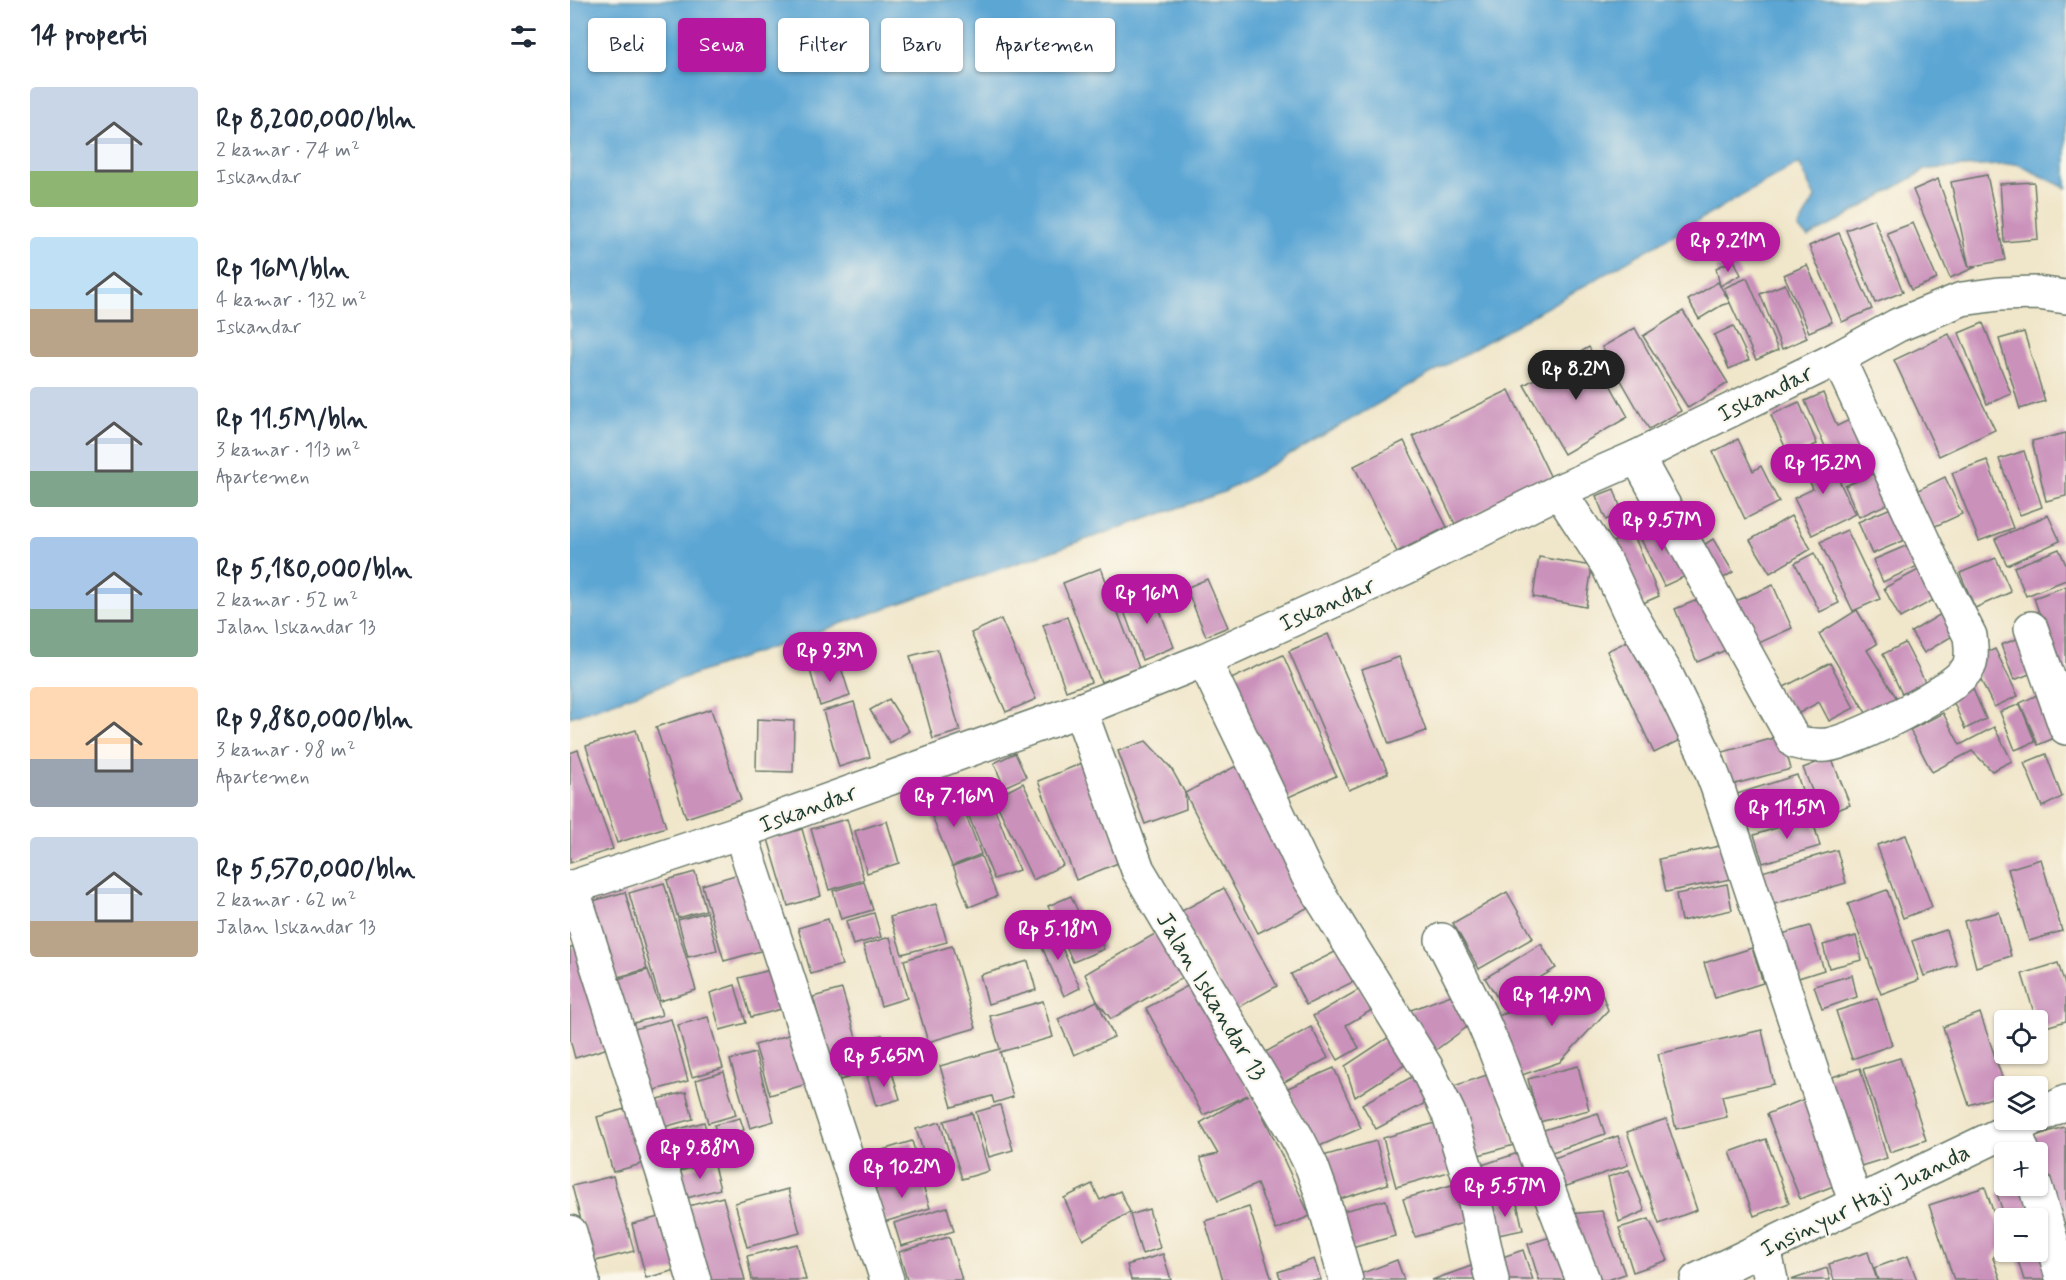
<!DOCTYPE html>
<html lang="id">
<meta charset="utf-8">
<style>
:root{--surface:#fff;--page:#f6f6f7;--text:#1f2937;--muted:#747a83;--accent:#b5179e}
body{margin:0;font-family:Mynerve,sans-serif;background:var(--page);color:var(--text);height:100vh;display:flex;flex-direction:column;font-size:22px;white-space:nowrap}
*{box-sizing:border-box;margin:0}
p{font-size:20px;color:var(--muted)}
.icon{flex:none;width:33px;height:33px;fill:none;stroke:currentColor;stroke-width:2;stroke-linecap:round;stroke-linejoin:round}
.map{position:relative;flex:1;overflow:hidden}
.drawer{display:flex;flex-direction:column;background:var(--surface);width:570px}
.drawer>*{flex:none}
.hud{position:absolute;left:18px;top:18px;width:570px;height:54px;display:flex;gap:12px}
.fabs{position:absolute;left:1424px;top:1010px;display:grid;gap:12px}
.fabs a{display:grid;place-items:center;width:54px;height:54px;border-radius:6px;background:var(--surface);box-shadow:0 2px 4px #0004;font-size:30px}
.price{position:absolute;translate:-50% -51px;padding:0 14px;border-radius:21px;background:var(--accent);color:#fff;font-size:20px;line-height:39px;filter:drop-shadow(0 2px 3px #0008)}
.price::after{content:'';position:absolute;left:50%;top:36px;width:18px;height:14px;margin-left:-9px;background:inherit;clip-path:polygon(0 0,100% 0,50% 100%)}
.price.on{background:#222;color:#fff}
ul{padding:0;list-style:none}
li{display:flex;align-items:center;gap:18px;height:150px;padding:0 30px}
li span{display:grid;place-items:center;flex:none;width:168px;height:120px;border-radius:6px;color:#555}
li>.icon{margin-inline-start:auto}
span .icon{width:72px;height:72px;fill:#fffc;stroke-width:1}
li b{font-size:26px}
h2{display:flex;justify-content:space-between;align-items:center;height:72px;padding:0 30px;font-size:26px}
.tag{padding:0 21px;border-radius:6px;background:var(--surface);box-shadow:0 2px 4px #0004;font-size:21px;line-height:54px}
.tag.on{background:var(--accent);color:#fff}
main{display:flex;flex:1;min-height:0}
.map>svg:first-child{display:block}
.water{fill:#5ca6d4;stroke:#3e7284;stroke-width:1.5}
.building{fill:#ca91bb}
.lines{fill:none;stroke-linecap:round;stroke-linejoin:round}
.minor-casing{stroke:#687868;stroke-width:36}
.tertiary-casing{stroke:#687868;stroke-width:36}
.minor{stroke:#fff;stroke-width:33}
.tertiary{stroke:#fff;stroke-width:33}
.labels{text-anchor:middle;stroke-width:4.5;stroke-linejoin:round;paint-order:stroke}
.street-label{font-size:24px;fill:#1f3d34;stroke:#fbf7ec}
</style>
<main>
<section class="drawer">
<h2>14 properti<svg class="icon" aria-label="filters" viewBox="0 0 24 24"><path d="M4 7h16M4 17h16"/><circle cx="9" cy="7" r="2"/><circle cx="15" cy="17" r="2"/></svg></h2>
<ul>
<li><span style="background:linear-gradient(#c9d6e8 70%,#8fb573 0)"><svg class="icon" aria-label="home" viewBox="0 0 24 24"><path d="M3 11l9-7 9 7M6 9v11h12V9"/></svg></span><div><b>Rp 8,200,000/bln</b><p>2 kamar · 74 m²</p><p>Iskandar</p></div></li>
<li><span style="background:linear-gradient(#bfe0f5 60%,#b9a48a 0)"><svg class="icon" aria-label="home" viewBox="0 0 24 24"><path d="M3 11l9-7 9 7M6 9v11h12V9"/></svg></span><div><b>Rp 16M/bln</b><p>4 kamar · 132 m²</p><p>Iskandar</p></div></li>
<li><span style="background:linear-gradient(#c9d6e8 70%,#7fa58c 0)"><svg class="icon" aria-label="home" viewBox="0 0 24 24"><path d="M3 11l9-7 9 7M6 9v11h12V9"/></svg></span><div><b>Rp 11.5M/bln</b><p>3 kamar · 113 m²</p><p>Apartemen</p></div></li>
<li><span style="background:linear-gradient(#a9c7e8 60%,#7fa58c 0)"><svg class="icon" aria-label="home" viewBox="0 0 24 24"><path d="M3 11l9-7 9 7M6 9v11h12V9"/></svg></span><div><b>Rp 5,180,000/bln</b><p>2 kamar · 52 m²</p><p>Jalan Iskandar 13</p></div></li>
<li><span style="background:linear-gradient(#ffd9b3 60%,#9aa5b1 0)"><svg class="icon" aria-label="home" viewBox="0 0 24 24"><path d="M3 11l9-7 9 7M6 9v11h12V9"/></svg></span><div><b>Rp 9,880,000/bln</b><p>3 kamar · 98 m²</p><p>Apartemen</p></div></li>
<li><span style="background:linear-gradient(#c9d6e8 70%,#b9a48a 0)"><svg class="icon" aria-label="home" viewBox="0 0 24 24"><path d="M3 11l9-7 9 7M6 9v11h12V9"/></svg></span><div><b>Rp 5,570,000/bln</b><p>2 kamar · 62 m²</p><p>Jalan Iskandar 13</p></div></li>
</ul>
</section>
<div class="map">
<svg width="1496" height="1280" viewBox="0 0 1496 1280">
<rect width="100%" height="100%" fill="#fbf7ec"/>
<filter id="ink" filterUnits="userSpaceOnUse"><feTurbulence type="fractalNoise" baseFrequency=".0167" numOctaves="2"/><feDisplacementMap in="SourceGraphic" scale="12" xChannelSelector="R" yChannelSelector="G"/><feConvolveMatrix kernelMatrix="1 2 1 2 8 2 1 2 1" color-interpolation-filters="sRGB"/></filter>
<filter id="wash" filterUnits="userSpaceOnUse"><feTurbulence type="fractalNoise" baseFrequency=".008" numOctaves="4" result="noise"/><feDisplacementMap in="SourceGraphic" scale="24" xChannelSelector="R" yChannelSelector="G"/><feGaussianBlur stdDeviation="1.35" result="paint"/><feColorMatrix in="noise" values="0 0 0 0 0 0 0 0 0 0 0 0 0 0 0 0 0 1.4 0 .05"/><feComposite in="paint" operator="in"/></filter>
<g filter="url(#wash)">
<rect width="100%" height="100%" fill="#f0e6ca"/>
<polygon class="water" points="0,0 1496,0 1496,188 1447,164 1357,169 1263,224 1238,237 1228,228 1245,198 1229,163 654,492 0,717"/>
<g id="blocks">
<g class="building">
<polygon points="1417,175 1435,260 1399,267 1406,267 1380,278 1343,190 1368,179 1399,267 1381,182"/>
<polygon points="1464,182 1468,239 1434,242 1430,184"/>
<polygon points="1304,219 1333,292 1305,303 1276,230"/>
<polygon points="1343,223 1367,279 1341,290 1317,233"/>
<polygon points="1269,233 1302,309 1272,322 1239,246"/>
<polygon points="1164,260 1171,275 1150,286 1146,268"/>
<polygon points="1237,265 1262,322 1239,332 1214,275"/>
<polygon points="1177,278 1208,350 1186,360 1160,303 1152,305 1129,319 1118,300 1148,282 1160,303 1154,288"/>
<polygon points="1215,284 1237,338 1212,349 1190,294"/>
<polygon points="1113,311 1158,383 1118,408 1073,336"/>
<polygon points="1413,323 1441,394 1417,404 1389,333"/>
<polygon points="1163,326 1179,360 1159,369 1144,335"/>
<polygon points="1065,328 1111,411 1079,429 1032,347"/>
<polygon points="1454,332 1475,401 1450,409 1429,339"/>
<polygon points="1379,334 1425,430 1369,456 1324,360"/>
<polygon points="1019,347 1058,417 994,454 954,385"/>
<polygon points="939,390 981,478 885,524 843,436"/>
<polygon points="1253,393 1267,426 1288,416 1309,461 1269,478 1235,401"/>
<polygon points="1229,402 1247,444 1219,456 1201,415"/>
<polygon points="1496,433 1496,496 1476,501 1462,441"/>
<polygon points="1168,439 1183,471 1191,466 1209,502 1175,519 1143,452"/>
<polygon points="834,441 877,527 827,552 784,466"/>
<polygon points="1254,449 1285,514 1242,535 1224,498 1243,489 1230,461"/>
<polygon points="1454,451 1472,507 1450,515 1429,459"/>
<polygon points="1417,460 1443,528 1409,541 1382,473"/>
<polygon points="1310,471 1324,501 1289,517 1275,486"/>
<polygon points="1375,477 1392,514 1361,528 1344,492"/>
<polygon points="1044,489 1052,512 1036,520 1026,496"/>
<polygon points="1328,505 1342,537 1302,554 1288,522"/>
<polygon points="1478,515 1490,541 1437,565 1425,539"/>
<polygon points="1221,516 1241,549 1200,573 1180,540"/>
<polygon points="1090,517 1118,575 1094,586 1066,529"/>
<polygon points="1277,530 1310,599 1283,611 1250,542"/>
<polygon points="1063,533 1089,596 1064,607 1038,544"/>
<polygon points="1143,539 1163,572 1146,583 1126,550"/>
<polygon points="1345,542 1354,563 1313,582 1303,560"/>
<polygon points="1489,549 1496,565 1496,580 1456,596 1444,567"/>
<polygon points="1244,553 1269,603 1250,612 1225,563"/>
<polygon points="969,557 1022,566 1016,607 963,597"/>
<polygon points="1426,558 1441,592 1405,608 1390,573"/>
<polygon points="1356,566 1371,596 1330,618 1314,588"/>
<polygon points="531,568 569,668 531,682 493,583"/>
<polygon points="637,579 658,627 636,636 616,588"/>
<polygon points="1203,585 1222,628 1178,648 1159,604"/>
<polygon points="1496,586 1496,676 1491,678 1464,598"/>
<polygon points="582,590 604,647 572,660 551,603"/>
<polygon points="1135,597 1156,650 1127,662 1105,609"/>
<polygon points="1287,610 1307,644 1297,650 1331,705 1302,723 1249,634"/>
<polygon points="1376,611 1389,632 1354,653 1341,632"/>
<polygon points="497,617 521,682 496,691 473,625"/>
<polygon points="431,619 466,699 436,712 401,633"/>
<polygon points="758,634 818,773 779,790 719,651"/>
<polygon points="1070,635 1117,737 1084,753 1037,651"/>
<polygon points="1457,635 1470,670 1444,680 1431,645"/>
<polygon points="1335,643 1355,682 1332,694 1313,654"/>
<polygon points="367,649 390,731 363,739 340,656"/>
<polygon points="1425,649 1448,696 1424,707 1401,660"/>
<polygon points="713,655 766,776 714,799 661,679"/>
<polygon points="829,657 856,731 819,744 792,670"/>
<polygon points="269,661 280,696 250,706 240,670"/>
<polygon points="1260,663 1284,708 1259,721 1249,702 1224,716 1210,689"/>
<polygon points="1399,680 1416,719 1395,729 1378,689"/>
<polygon points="1478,690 1496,733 1468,745 1450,703"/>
<polygon points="319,699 339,731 320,743 300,710"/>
<polygon points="284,702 300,757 269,767 253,711"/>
<polygon points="1450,704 1465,742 1445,750 1430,712"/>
<polygon points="141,709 171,800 116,818 86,727"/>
<polygon points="1373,713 1390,745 1424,727 1442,761 1422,771 1402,751 1362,772 1340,730"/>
<polygon points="187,719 224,721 223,772 186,771"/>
<polygon points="66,730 96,827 47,843 16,746"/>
<polygon points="1212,736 1221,769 1161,785 1153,752"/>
<polygon points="576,741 601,768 615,793 616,809 575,824 548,751"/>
<polygon points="8,750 43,849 0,863 0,753"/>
<polygon points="445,753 456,777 434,787 424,763"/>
<polygon points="1476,754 1492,797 1472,807 1454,763"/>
<polygon points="1261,757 1280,805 1252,816 1233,768"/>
<polygon points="515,762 553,861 506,880 468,781"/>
<polygon points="666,766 739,907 688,933 615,793"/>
<polygon points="1227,775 1235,799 1175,819 1167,794"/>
<polygon points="453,783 493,865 463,880 424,798"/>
<polygon points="386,790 411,854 382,866 356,801"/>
<polygon points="419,794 449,870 424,879 394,804"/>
<polygon points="1242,817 1250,846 1193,863 1184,835"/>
<polygon points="277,819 294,880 259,890 241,829"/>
<polygon points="317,821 329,863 297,873 285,831"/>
<polygon points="232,829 251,896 218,906 198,839"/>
<polygon points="1336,835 1362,907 1333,918 1307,845"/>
<polygon points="1154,845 1161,879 1096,892 1089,859"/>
<polygon points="1267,850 1276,883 1201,905 1192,872"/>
<polygon points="411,856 427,896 399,907 383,866"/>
<polygon points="1471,859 1492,931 1459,941 1438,869"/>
<polygon points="125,872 136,910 108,918 97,880"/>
<polygon points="172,873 194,950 154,961 132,885"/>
<polygon points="294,882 303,910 271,919 263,891"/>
<polygon points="94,883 126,990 90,1001 59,893"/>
<polygon points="1157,884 1162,910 1111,921 1106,894"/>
<polygon points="654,888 707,986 664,1010 610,912"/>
<polygon points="1317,890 1349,980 1311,994 1278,904"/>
<polygon points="55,892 77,969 34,981 12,904"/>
<polygon points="937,892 963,938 909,969 883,923"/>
<polygon points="501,896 509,914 516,911 534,949 503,962 478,906"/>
<polygon points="366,904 377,942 332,954 320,917"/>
<polygon points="137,912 147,950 118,957 108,920"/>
<polygon points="1429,912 1441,956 1406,967 1394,921"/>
<polygon points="304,913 311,937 283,945 276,921"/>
<polygon points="258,919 272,965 241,974 228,928"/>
<polygon points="482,926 510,988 494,996 466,934"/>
<polygon points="1240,926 1254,970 1219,981 1205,936"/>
<polygon points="1376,930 1387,965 1354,976 1342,941"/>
<polygon points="590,931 615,976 541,1019 527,1001 515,974"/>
<polygon points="1286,936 1292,960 1259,968 1253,945"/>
<polygon points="320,937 337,998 311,1006 293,945"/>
<polygon points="16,944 45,1046 5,1058 0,1039 0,948"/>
<polygon points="971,944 986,968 930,1002 915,978"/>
<polygon points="382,946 406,1028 358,1042 334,960"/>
<polygon points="773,948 789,979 736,1005 721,974"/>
<polygon points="1182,948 1193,983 1145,998 1134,963"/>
<polygon points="458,961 466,990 418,1004 410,975"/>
<polygon points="1488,963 1496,988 1496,1021 1469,1029 1452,974"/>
<polygon points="204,969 215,1008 181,1017 169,978"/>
<polygon points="78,970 92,1015 50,1027 38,982"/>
<polygon points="1282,975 1287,997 1252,1009 1244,986"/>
<polygon points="1027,981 1038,1010 990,1062 949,1076 928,1016"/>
<polygon points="625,982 698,1126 740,1216 706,1230 687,1184 648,1201 630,1158 648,1154 630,1123 678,1095 633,1115 576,1008"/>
<polygon points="165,985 176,1023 150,1030 140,993"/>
<polygon points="272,989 296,1072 267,1081 243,997"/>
<polygon points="790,989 802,1010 776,1025 789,1048 768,1060 743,1016"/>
<polygon points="889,992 901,1024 859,1055 830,1014"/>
<polygon points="1307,998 1322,1045 1282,1059 1266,1011"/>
<polygon points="473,1001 483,1037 430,1052 443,1097 424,1103 422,1096 382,1107 370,1066 430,1049 420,1016"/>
<polygon points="527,1001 544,1037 504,1055 488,1019"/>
<polygon points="1410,1013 1435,1086 1434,1094 1399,1105 1373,1027"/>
<polygon points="138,1017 153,1068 122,1077 108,1025"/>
<polygon points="101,1019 118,1081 74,1093 57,1031"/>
<polygon points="741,1027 758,1058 709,1085 692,1054"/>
<polygon points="1192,1030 1204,1084 1152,1096 1157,1117 1106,1129 1088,1054"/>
<polygon points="225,1033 240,1083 200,1095 185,1045"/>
<polygon points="825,1033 842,1060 785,1097 775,1066"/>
<polygon points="312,1035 319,1067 298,1072 290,1041"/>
<polygon points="185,1053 204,1121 180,1128 160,1060"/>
<polygon points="1330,1058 1356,1140 1320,1152 1293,1069"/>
<polygon points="1008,1066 1019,1110 969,1122 958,1079"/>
<polygon points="764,1068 791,1128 745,1148 718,1088"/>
<polygon points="1290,1068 1317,1158 1281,1169 1253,1080"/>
<polygon points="321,1069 330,1099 306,1106 297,1076"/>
<polygon points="154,1072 166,1115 138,1123 126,1080"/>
<polygon points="849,1073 863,1099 806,1129 792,1104"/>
<polygon points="923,1073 944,1145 902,1157 881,1087"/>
<polygon points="116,1092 123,1119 83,1130 76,1102"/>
<polygon points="1237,1098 1271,1183 1230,1199 1197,1114"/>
<polygon points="430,1105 443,1150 419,1157 406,1112"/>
<polygon points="65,1106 82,1161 43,1172 27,1117"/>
<polygon points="402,1113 419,1171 392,1179 374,1121"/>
<polygon points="1028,1113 1035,1134 979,1153 974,1130"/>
<polygon points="170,1118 174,1130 148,1138 144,1125"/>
<polygon points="1096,1119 1127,1210 1089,1224 1057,1132"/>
<polygon points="134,1122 144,1156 97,1170 87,1135"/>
<polygon points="370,1122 382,1163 359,1170 346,1129"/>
<polygon points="869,1122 882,1171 826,1187 813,1138"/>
<polygon points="1494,1127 1496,1134 1496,1223 1487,1225 1461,1137"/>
<polygon points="1048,1136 1058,1165 991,1188 981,1159"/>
<polygon points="1196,1139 1219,1203 1184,1216 1160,1152"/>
<polygon points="342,1141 351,1171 304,1185 296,1155"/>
<polygon points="806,1141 818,1184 767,1200 753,1156"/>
<polygon points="954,1151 965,1185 914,1202 903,1168"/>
<polygon points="143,1162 150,1189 117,1198 110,1171"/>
<polygon points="1059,1170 1075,1211 1049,1222 1038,1177"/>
<polygon points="43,1176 64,1251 22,1262 2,1186"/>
<polygon points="350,1176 360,1208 314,1222 304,1189"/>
<polygon points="892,1182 903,1220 845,1237 833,1199"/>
<polygon points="522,1184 530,1200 550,1191 560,1212 513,1240 494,1198"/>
<polygon points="1453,1186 1463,1218 1435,1218 1427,1194"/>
<polygon points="1415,1187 1434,1243 1423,1258 1431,1280 1384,1280 1359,1205"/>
<polygon points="218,1189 230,1233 177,1247 165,1203"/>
<polygon points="153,1197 175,1280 126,1280 107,1209"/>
<polygon points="946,1199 953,1230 923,1236 917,1206"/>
<polygon points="816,1200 825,1236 778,1249 769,1212"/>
<polygon points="377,1207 384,1231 331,1246 324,1223"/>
<polygon points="679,1207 702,1280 653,1280 635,1221"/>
<polygon points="579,1209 590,1248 572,1254 560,1215"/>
<polygon points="1032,1211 1055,1274 1038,1280 1024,1280 999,1214"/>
<polygon points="104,1213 117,1267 76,1278 62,1224"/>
<polygon points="1079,1219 1098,1260 1063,1272 1049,1228"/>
<polygon points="1467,1232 1483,1280 1454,1280 1445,1251 1467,1251"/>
<polygon points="990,1234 1004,1280 969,1280 958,1244"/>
<polygon points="379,1237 392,1280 337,1280 329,1252"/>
<polygon points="227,1244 236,1280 182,1280 177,1256"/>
<polygon points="953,1250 963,1280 931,1280 924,1260"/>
<polygon points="1298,1252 1307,1280 1264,1280 1259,1264"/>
<polygon points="593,1254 601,1280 561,1280 557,1265"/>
<polygon points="1338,1256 1347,1280 1308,1280 1304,1268"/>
<polygon points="744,1259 751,1280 711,1280 708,1272"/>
<polygon points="827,1260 834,1280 784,1280 782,1277"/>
<polygon points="907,1264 913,1280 862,1280"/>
<polygon points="1257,1268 1260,1280 1221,1280"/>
</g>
</g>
</g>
<g filter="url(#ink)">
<use href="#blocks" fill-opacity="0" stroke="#687868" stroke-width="1.5"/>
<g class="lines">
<defs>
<g id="minor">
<path d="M1067 457 1225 742C1236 745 1245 746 1257 745 1285 741 1384 691 1398 668 1403 659 1401 645 1400 636L1370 577 1268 358"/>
<polyline points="989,491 1038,566 1059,611 1095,672 1134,752 1147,786 1286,1204"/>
<polyline points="1461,628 1496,728"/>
<polyline points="634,660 738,876 856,1067 879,1114 901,1184 922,1280"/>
<polyline points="510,710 568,870 729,1141 742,1167 751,1192 776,1280"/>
<polyline points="170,832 317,1280"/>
<polyline points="2,887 94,1176 124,1280"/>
<polyline points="0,888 170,832 510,710 634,660 835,568 989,491 1067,457 1130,425 1268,358 1328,325 1392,299 1429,294 1467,293 1496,297"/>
<polyline points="872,940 910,1015 925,1050 1013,1280"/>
<polyline points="1444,1128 1453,1152"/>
<polyline points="1465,1185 1493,1280"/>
<polyline points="0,1232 13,1280"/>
<polyline points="1194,1248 1201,1280"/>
</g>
<g id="tertiary">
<polyline points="1467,1117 1496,1102"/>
<polyline points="1127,1280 1462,1119"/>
</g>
</defs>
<use href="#minor" class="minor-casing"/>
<use href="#tertiary" class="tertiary-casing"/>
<use href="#minor" class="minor"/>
<use href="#tertiary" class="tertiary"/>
</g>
</g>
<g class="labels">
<g class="street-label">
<text transform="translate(1195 393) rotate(-26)" y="8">Iskandar</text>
<text transform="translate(757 604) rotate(-24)" y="8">Iskandar</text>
<text transform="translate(238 808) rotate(-20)" y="8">Iskandar</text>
<text transform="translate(642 996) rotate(59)" y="8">Jalan Iskandar 13</text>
<text transform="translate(1295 1200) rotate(-26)" y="8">Insinyur Haji Juanda</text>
</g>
</g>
</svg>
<div class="fabs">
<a><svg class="icon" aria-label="locate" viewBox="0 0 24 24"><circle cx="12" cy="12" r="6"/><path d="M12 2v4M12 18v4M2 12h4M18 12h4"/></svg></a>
<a><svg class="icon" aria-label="layers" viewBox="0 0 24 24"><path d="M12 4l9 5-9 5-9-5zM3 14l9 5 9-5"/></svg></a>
<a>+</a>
<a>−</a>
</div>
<b class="price" style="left:1158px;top:273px">Rp 9.21M</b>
<b class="price on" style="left:1006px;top:401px">Rp 8.2M</b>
<b class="price" style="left:1253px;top:495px">Rp 15.2M</b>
<b class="price" style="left:1092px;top:552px">Rp 9.57M</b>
<b class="price" style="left:577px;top:625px">Rp 16M</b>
<b class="price" style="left:260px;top:683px">Rp 9.3M</b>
<b class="price" style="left:384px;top:828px">Rp 7.16M</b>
<b class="price" style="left:1217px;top:840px">Rp 11.5M</b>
<b class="price" style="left:488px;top:961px">Rp 5.18M</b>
<b class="price" style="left:982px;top:1027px">Rp 14.9M</b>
<b class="price" style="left:314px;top:1088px">Rp 5.65M</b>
<b class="price" style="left:130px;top:1180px">Rp 9.88M</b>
<b class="price" style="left:332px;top:1199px">Rp 10.2M</b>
<b class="price" style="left:935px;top:1218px">Rp 5.57M</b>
<div class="hud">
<a class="tag">Beli</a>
<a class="tag on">Sewa</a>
<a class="tag">Filter</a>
<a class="tag">Baru</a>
<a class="tag">Apartemen</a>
</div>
</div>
</main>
